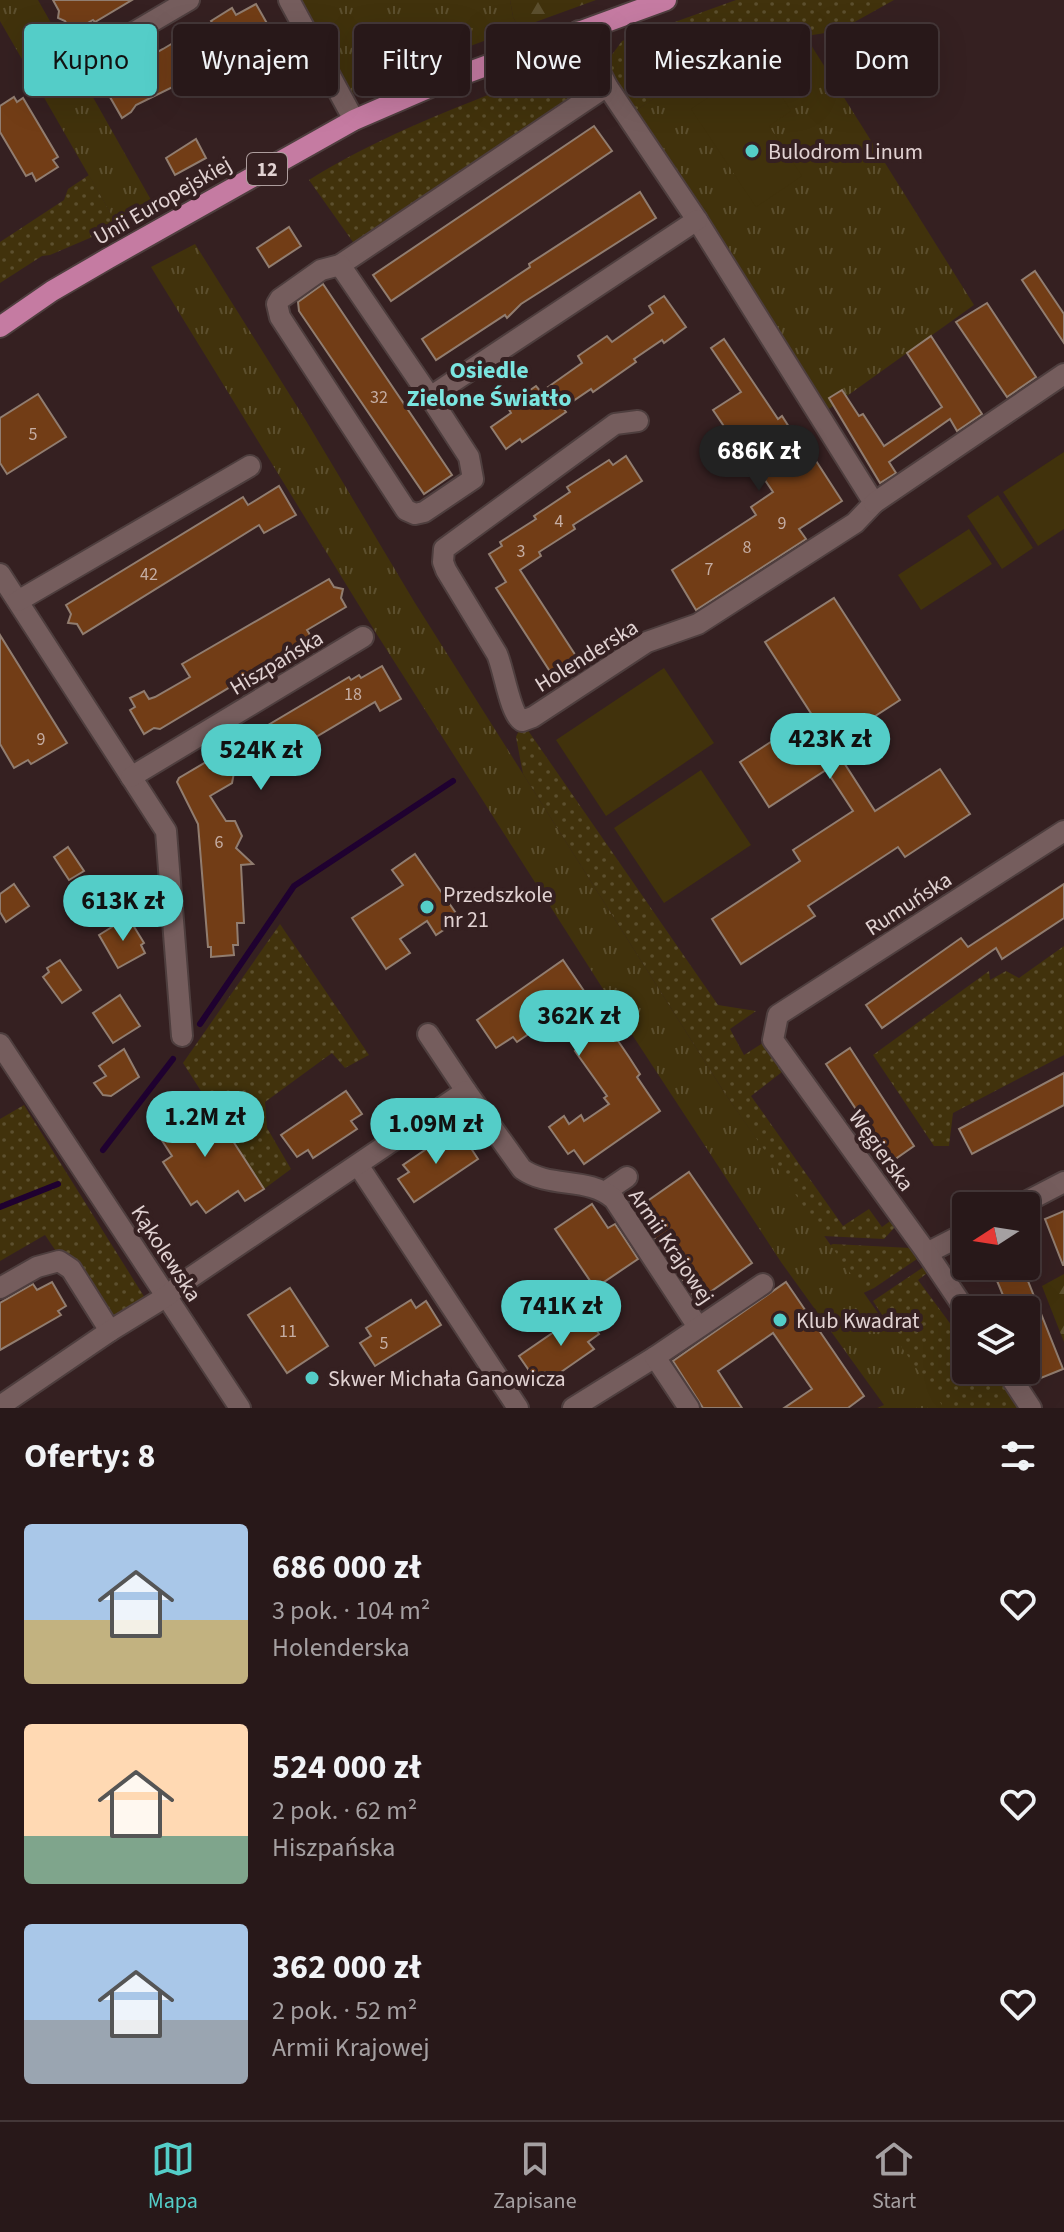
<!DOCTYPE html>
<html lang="pl">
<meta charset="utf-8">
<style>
:root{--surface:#281819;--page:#342526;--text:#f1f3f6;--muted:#a5a0a2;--line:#443738;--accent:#54cdc8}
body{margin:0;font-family:"Source Sans 3",sans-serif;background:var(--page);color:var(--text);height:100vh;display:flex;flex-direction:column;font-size:30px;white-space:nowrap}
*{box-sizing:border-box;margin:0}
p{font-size:26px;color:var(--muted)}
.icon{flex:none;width:44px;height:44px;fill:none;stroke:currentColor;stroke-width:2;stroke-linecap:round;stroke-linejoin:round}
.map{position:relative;height:1408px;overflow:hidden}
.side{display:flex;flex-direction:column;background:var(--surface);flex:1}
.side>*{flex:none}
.hud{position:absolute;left:24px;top:24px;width:1016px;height:72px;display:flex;gap:16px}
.needle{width:52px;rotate:258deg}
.fabs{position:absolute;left:952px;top:1192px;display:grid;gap:16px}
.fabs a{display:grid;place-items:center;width:88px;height:88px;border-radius:8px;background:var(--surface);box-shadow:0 8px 32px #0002,0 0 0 2px var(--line);font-size:40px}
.price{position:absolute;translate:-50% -68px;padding:0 18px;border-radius:28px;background:var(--accent);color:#111;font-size:26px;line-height:52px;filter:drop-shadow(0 2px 4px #0008)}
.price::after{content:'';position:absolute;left:50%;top:48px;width:24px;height:18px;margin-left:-12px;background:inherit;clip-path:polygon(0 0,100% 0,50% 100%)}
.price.current{background:#222;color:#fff}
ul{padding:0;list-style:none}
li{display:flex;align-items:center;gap:24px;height:200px;padding:0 24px}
li span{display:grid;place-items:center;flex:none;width:224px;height:160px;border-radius:8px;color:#555}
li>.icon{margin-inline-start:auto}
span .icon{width:96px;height:96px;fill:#fffc;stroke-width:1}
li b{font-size:34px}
h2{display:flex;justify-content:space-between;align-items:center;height:96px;padding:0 24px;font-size:34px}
.tag{padding:0 28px;border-radius:8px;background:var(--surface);box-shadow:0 8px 32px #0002,0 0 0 2px var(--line);font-size:28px;line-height:72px}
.tag.current{background:var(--accent);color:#111}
.menu{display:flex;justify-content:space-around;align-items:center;height:112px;border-top:2px solid var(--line);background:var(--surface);font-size:22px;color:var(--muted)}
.menu a{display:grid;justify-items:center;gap:4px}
.menu .current{color:var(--accent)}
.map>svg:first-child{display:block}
.grass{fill:url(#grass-dots)}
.forest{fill:url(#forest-firs)}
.park{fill:url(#park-tufts)}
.pitch{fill:#41320c}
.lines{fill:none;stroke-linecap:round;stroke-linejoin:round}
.stream{stroke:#1f0130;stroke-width:6}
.building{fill:#723d16;stroke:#917d70;stroke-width:2}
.minor-casing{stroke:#4e3e3e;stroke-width:24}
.major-casing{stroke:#4e3e3e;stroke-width:24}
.minor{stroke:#755d5d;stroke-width:20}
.major{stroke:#c57ba2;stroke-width:20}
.poi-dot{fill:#54cdc8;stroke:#352021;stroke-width:3}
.labels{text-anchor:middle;stroke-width:8;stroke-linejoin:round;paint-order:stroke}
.number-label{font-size:18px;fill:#c5ada3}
.shield{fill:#352021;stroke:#ad9d9d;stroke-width:2}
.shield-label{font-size:20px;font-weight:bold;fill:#e1d2d2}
.poi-label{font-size:22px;fill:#e1d2d2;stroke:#352021;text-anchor:start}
.street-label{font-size:22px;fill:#e1d2d2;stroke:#352021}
.neighbourhood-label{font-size:24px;font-weight:bold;fill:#7ae5e0;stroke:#352021}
</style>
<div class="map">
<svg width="1064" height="1408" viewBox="0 0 1064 1408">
<defs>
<pattern id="grass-dots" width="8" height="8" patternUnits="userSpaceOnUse" patternTransform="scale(2)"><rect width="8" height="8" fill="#41320c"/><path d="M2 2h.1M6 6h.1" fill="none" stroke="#5c4f2e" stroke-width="1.8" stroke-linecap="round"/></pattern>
<pattern id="forest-firs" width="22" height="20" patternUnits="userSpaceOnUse" patternTransform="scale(2)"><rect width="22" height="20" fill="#41320c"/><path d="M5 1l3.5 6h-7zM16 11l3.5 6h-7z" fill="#5c4f2e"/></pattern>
<pattern id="park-tufts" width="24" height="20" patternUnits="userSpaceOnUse" patternTransform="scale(2)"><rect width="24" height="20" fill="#41320c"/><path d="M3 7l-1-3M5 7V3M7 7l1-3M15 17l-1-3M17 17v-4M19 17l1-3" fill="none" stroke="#5c4f2e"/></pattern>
</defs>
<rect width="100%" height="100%" fill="#352021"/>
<g class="grass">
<polygon points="736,0 894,0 851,24 831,32 751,45 722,55 627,116 595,65 608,60 622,41"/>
<path d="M566 69 578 75 594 95 360 252 309 180C385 133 465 104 548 72Z"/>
<polygon points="89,175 118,226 50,255 42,256 0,283 0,242 64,200 68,189"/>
<polygon points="520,728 527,729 718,1005 756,1011 730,1029 744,1055 766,1041 791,1065 751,1096 843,1226 869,1209 882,1227 893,1219 894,1228 884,1239 823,1236 724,1092 523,774 516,737"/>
<polygon points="280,924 369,1055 345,1068 332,1053 265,1102 267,1128 291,1169 264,1189 183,1063"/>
<polygon points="1064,946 1064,1055 953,1113 949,1146 934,1146 873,1055 989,971 990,980 1006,971 1019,978"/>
<polygon points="24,1105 150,1306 110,1331 45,1235 0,1261 0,1119"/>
<polygon points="833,1244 911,1248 920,1257 874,1288 857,1296 828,1246"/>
<polygon points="925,1266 930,1271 918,1280 966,1345 966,1370 984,1370 990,1378 1003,1377 1026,1408 941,1408 887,1329 888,1324 873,1301"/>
</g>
<g class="forest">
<polygon points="510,0 596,0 519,28 513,17"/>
<polygon points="1064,1274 1064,1342 1042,1286"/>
</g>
<g class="park">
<polygon points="0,0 38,0 155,207 118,226 0,21"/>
<polygon points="289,0 510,0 513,17 519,28 414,67 343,98"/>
<polygon points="806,37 974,305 819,416 627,116 718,57 751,45"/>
<polygon points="195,244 305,419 415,603 724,1092 944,1408 877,1408 884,1405 781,1262 633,1036 376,633 151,267"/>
</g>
<g class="pitch">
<polygon points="760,63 791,111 769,126 802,176 756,207 691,109"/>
<polygon points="1064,452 1064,529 1038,546 1003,492"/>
<polygon points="998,495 1033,548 1002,569 967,516"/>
<polygon points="969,529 992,564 921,610 898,575"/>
<polygon points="664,668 714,743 606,816 556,740"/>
<polygon points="701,770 751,845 664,903 614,828"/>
</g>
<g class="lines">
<g class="stream">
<polyline points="200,1024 294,886 453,781"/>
<polyline points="103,1150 173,1059"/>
<polyline points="0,1207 58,1184"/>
</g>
</g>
<g class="building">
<polygon points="53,0 132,0 95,22 93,20 72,32 65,21 58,18 59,11"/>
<polygon points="256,4 269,27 254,36 250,43 232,54 225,54 194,71 191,78 136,105 131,112 122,118 106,90 155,62 152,55 163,49 173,43 177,49 215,27 211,21 232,8 236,15"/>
<polygon points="14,97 17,102 23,98 58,157 53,160 58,167 36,181 32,173 26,176 0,132 0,106"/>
<polygon points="594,126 612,151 391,301 373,275"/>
<polygon points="196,139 206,158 175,175 166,158"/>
<polygon points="640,192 656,218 521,304 507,318 505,315 436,360 422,339 530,267 529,264"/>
<polygon points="289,227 301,246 269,267 257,248"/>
<polygon points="1035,271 1064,314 1064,343 1022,280"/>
<polygon points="323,284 452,475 424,494 299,311 298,302"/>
<polygon points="664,296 686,327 664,343 662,340 634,359 636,362 593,392 591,389 563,408 566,412 522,442 520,439 506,449 491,427 511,413 507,406 536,386 541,392 582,363 578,356 607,336 612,342 653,313 649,306"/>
<polygon points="987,303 1036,377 1007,397 956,322"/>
<polygon points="931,336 982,414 957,431 950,419 889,462 896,473 880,483 829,398 842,390 859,416 863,414 884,446 942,407 907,353"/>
<polygon points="724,339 778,419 782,416 805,452 809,450 842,501 799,529 806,539 696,610 672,570 756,515 751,507 773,492 756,467 753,469 713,410 741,392 711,348"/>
<polygon points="38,394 66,437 7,474 0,463 0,418"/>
<polygon points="626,456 642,481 573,525 575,529 539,552 541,556 520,570 576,656 551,673 496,588 506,582 489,554 502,546 500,542 536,519 534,516 570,492 567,487 609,460 613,465"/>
<polygon points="279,486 296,515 264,533 259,525 83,634 77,624 68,623 71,614 66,605 243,497 248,505"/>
<polygon points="329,579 334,587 343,589 341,598 346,607 307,630 312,638 160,729 154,728 144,734 130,710 135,707 130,698 144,691 149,699 155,697 190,677 182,664"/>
<polygon points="834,598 900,700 832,744 875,811 940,769 970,814 905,857 898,847 808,906 815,916 741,964 712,919 800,861 793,850 853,811 826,770 769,807 740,762 812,715 765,642"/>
<polygon points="0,635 67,743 31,764 28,760 14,768 0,744"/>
<polygon points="382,666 401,699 380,711 375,702 301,746 303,748 292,755 293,757 254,778 238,752 232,783 210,796 226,821 235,821 242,836 236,848 253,864 241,865 244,923 237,923 238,945 233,945 234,955 211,957 211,947 208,947 198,824 177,782 179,778 349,677 351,680 359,675 361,678"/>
<polygon points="68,847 84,871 69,880 54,857"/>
<polygon points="415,854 460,919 436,935 427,921 400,939 410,953 386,969 352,918 403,885 392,870"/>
<polygon points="14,884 29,906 6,922 0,912 0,894"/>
<polygon points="1064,884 1064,918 1002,959 996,948 882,1028 866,1005 961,938 968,947"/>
<polygon points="125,919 129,927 133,925 144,943 141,945 145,953 118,968 99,935"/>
<polygon points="60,960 81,990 62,1003 43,977 49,972 47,968"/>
<polygon points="563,960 629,1057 640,1074 637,1077 660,1111 584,1164 574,1150 568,1154 549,1127 564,1116 569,1124 581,1115 584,1121 609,1104 604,1098 607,1096 575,1051 580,1048 557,1014 555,1016 551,1011 526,1028 530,1033 517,1042 513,1037 496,1048 477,1020"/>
<polygon points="120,995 140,1026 113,1043 93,1013"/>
<polygon points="850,1048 914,1146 891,1162 826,1064"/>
<polygon points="124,1049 139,1077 111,1096 103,1095 94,1083 106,1076 99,1066"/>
<polygon points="1064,1073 1064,1105 972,1154 959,1129"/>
<polygon points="346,1091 362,1114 351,1121 357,1129 313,1158 308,1150 297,1157 281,1135"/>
<polygon points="192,1099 212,1130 222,1124 264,1189 245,1201 238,1191 206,1213 197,1201 191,1205 163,1162 172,1156 152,1125"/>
<polygon points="447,1135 452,1143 463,1136 478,1159 414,1202 398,1179 409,1172 403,1165"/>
<polygon points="689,1172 752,1263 697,1301 636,1209"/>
<polygon points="592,1204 608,1228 615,1224 638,1259 595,1288 555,1229"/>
<polygon points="1064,1211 1064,1265 1063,1265 1045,1219"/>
<polygon points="1006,1266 1022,1266 1063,1369 1036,1380 1026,1354 1026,1310 1009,1310 993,1271"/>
<polygon points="52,1282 66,1306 58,1311 61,1315 0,1350 0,1303 33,1284 37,1290"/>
<polygon points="786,1282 864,1396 848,1408 784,1408 812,1389 773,1333 718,1371 742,1408 703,1408 673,1361"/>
<polygon points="290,1288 328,1346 287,1373 248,1315"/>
<polygon points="411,1300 416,1308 426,1301 441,1325 375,1366 360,1343 371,1336 366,1328"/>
<polygon points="583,1312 599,1334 588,1342 594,1349 551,1379 545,1372 535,1379 519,1356"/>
</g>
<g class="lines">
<defs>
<g id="minor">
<polyline points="289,0 354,120"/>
<path d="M579 31 607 86 697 220 874 503 855 523 698 624 647 642 533 717 522 721C510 714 504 670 497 654L446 570 443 562 444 549 615 424 638 421"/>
<polyline points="75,67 189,0"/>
<polyline points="340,265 607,86"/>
<polyline points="430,397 469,457 473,479 424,512 415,514 406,510 280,317 277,304 280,299 321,270 340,265 430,397 697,220"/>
<polyline points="874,503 1064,374"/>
<polyline points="0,574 166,831 182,1036"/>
<polyline points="18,601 250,466"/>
<polyline points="131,777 363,637"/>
<polyline points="428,1034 466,1091"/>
<polyline points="0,1044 240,1408"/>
<polyline points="358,1165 518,1408"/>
<polyline points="605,1192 627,1177"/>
<polyline points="1018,1206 1064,1182"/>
<polyline points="927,1253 966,1233"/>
<polyline points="0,1288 37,1267 59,1261 71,1269 110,1331"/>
<polyline points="966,1311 927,1253 773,1040 778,1015 1064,831"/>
<polyline points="1006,1370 1031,1408"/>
<path d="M0 1406 110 1331 167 1296 181 1284 466 1091 522 1169C550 1189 588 1176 614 1199L698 1327"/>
<polyline points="573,1408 655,1357"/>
<polyline points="689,1408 655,1357 763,1284"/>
</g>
<polyline id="major" points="0,327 52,291 107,259 354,120 442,82 666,0"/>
</defs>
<use href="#minor" class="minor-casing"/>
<use href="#major" class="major-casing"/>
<use href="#minor" class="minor"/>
<use href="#major" class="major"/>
</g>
<g class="poi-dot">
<circle cx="752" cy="151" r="8"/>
<circle cx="427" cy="907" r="8"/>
<circle cx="780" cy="1320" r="8"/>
<circle cx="312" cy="1378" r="8"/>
</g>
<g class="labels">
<g class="number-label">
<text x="379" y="403">32</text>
<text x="33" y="440">5</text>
<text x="559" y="527">4</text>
<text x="782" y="529">9</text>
<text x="747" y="553">8</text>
<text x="521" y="557">3</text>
<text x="709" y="575">7</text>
<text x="149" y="580">42</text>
<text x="353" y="700">18</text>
<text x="41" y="745">9</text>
<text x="219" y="848">6</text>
<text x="288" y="1337">11</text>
<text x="384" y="1349">5</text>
</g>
<rect class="shield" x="247" y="153" width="40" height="32" rx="6"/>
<g class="shield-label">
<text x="267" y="176">12</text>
</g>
<g class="poi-label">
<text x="768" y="159">Bulodrom Linum</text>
<text x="443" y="902">Przedszkole<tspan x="443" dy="25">nr 21</tspan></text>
<text x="796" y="1328">Klub Kwadrat</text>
<text x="328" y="1386">Skwer Michała Ganowicza</text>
</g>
<g class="street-label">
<text transform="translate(162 200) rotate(-30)" y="8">Unii Europejskiej</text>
<text transform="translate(586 655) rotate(-32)" y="8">Holenderska</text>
<text transform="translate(276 662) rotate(-31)" y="8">Hiszpańska</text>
<text transform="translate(908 903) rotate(-33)" y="8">Rumuńska</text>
<text transform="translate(882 1150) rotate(54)" y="8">Węgierska</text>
<text transform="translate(672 1246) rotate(56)" y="8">Armii Krajowej</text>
<text transform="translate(167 1253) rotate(57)" y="8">Kąkolewska</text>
</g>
<g class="neighbourhood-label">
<text x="489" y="378">Osiedle<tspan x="489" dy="28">Zielone Światło</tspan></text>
</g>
</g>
</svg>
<div class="fabs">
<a><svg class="needle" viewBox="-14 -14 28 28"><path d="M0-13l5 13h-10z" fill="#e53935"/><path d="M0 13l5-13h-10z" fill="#a5a0a2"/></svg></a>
<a><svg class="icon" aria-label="layers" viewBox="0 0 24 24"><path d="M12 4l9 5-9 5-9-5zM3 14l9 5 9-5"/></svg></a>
</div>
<b class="price current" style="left:759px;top:493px">686K zł</b>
<b class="price" style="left:830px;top:781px">423K zł</b>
<b class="price" style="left:261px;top:792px">524K zł</b>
<b class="price" style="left:123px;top:943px">613K zł</b>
<b class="price" style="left:579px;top:1058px">362K zł</b>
<b class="price" style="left:205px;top:1159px">1.2M zł</b>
<b class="price" style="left:436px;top:1166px">1.09M zł</b>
<b class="price" style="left:561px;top:1348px">741K zł</b>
<div class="hud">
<a class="tag current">Kupno</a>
<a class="tag">Wynajem</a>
<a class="tag">Filtry</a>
<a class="tag">Nowe</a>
<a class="tag">Mieszkanie</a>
<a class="tag">Dom</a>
</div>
</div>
<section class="side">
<h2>Oferty: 8<svg class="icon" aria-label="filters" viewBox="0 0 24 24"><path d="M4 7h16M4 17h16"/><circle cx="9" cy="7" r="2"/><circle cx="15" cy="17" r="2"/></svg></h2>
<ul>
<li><span style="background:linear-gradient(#a9c7e8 60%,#c2b280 0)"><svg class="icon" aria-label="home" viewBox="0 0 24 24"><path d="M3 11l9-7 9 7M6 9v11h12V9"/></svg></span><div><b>686 000 zł</b><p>3 pok. · 104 m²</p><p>Holenderska</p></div><svg class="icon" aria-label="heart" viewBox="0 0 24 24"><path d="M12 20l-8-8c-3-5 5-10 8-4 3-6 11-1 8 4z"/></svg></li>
<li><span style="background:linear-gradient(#ffd9b3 70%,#7fa58c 0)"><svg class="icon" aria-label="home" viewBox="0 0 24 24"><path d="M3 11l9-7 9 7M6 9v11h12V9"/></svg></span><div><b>524 000 zł</b><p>2 pok. · 62 m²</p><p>Hiszpańska</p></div><svg class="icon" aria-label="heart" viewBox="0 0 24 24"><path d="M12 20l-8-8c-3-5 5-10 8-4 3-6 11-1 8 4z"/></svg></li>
<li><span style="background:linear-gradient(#a9c7e8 60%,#9aa5b1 0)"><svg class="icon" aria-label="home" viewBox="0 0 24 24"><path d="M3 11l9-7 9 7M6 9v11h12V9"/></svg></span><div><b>362 000 zł</b><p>2 pok. · 52 m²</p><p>Armii Krajowej</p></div><svg class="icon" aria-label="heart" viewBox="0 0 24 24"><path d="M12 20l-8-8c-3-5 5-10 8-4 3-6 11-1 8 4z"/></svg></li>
</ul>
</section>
<nav class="menu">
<a class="current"><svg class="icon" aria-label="map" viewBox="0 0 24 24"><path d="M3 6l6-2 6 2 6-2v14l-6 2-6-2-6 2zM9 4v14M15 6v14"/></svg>Mapa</a>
<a><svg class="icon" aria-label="saved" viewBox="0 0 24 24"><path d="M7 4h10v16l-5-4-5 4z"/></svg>Zapisane</a>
<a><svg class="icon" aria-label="home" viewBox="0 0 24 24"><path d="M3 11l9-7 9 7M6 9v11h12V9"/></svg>Start</a>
</nav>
